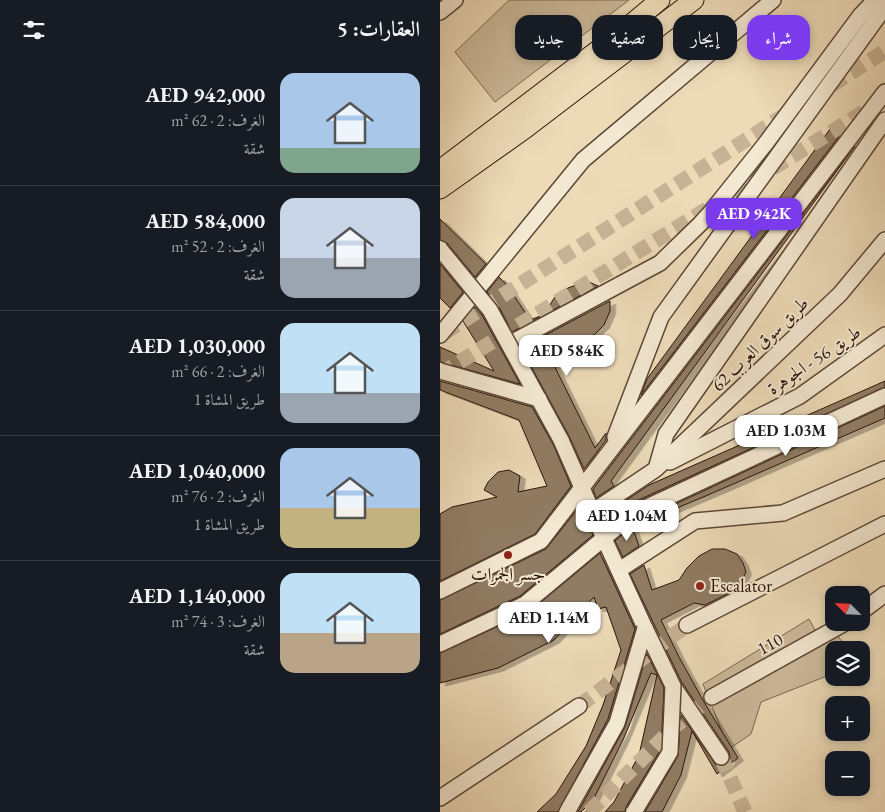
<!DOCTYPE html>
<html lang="ar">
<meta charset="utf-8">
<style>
:root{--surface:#171b24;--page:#20242c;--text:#f1f3f6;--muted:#9ea1a6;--line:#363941;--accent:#7c3aed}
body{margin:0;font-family:"EB Garamond",Amiri,serif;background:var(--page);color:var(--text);direction:rtl;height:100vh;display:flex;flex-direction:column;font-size:19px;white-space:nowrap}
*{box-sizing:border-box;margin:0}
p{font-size:16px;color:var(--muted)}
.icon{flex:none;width:28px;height:28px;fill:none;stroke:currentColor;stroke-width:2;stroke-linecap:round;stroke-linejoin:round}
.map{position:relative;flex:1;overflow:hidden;direction:ltr}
.details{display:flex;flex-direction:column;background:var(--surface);width:440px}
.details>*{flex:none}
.guide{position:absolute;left:15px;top:15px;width:355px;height:45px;direction:rtl;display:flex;gap:10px}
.needle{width:32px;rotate:294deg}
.fabs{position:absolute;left:385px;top:586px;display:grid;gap:10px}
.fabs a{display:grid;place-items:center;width:45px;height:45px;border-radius:10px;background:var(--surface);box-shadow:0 2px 8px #0003;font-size:25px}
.price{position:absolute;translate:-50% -42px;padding:0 11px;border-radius:10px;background:#fff;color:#222;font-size:16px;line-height:32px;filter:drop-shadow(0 1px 2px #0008)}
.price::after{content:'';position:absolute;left:50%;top:30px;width:15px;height:11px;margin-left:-8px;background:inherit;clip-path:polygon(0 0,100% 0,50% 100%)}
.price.current{background:var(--accent);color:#fff}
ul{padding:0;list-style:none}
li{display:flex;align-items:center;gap:15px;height:125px;padding:0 20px}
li+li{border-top:1px solid var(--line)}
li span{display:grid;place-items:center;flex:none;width:140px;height:100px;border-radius:15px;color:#555}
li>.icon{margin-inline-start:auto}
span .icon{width:60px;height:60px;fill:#fffc;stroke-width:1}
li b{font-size:21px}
h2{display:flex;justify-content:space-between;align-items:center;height:60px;padding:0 20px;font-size:21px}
.pill{padding:0 18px;border-radius:15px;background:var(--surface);box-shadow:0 2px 8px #0003;font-size:18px;line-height:45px}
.pill.current{background:var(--accent);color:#fff}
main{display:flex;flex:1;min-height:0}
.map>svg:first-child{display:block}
.green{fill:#ccb99a;stroke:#7c6652}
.building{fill:#907b64;stroke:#2c140a;filter:url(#shadow)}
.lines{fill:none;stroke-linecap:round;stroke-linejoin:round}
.minor-tunnel{stroke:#c6b395;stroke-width:15;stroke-dasharray:15 8;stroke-linecap:butt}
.minor-casing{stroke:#5c4636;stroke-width:18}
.major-casing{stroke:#2c140a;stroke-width:21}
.minor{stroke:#f3e8d1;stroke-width:15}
.major{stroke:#eddbb8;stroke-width:19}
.minor-bridge-casing{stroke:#5c4636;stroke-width:18;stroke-linecap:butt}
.minor-bridge{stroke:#f3e8d1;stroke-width:15}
.poi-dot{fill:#8f2418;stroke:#f3e8d1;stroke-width:2}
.labels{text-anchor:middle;stroke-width:4;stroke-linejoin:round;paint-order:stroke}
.street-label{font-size:18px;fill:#2c140a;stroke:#f3e8d1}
.poi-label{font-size:18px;fill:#2c140a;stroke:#f3e8d1}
</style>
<main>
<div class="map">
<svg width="445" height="812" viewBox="0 0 445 812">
<defs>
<filter id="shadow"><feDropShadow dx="5.5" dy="3" stdDeviation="0" flood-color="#0004"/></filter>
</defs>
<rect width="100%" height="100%" fill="#eddbb8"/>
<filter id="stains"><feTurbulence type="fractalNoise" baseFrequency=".004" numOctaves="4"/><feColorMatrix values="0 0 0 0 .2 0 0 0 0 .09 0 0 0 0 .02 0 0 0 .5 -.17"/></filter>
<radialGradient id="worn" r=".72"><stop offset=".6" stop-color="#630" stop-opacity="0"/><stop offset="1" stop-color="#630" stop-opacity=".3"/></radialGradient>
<g class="green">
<polygon points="69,0 189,0 55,102 15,52"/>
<polygon points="369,619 376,632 389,624 408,650 394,650 394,667 387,676 321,702 311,734 289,749 263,684"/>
</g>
<g class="building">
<polygon points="393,125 403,131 201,395 207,379"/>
<polygon points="415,146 171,481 174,486 156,498 153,489"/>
<polygon points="0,219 46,264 35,277 7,243 0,240"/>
<polygon points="0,264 23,292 10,308 0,298"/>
<polygon points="59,277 67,285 90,320 103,315 115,297 128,288 147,281 158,286 72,332 58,305 47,292"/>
<polygon points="170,301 170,311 164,325 154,335 131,342 118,341 106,349 155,448 166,433 166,440 144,469 129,436 81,348"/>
<polygon points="35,307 42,315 80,384 0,362 0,347 54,371 23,321"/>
<polygon points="0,381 92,407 113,444 131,486 95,534 0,581 0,514 12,507 57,497 44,490 48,482 58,472 69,470 80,476 78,492 107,486 79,420 0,390"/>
<polygon points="445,381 445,387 190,504 168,523 164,515 209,485"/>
<polygon points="445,406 445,418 268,495 206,521 199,521"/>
<polygon points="140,506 153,535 80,596 0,634 0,600 106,549"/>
<polygon points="192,526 199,546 183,557 175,541"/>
<polygon points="272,549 285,549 297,554 303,563 306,572 301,582 293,591 265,605 254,603 221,620 239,657 264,702 298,758 277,774 252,731 241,775 222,812 205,812 238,756 241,715 276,765 281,766 286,765 289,762 290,757 289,752 241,681 190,574 204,565 212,590 239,580 247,568 259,556"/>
<polygon points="160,553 195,629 168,719 118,812 97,812 116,794 146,746 163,705 181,650 166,607 158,609 154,597 114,640 58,668 0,683 0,653 89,612"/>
<polygon points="207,654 224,688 221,749 186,807 185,812 165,812 174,802 199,755 217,675 211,673 183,740 153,800 141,812 138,812 185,727"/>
</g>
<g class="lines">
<g class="minor-tunnel">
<polyline points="4,333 445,51"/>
<polyline points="0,374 435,105"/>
<polyline points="139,706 247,625"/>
<polyline points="281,757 305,812"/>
<polyline points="149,812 234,727 272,697"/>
</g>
<defs>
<g id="minor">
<polyline points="0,12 15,0"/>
<polyline points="0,335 143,160 333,0"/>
<polyline points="69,344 220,263 260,224 270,213 326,143 420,16 435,0"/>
<polyline points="175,437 221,317 445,7"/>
<polyline points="121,440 167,545 205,628"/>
<polyline points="230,462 360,396 445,335"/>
<polyline points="217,468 400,294 445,240"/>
<polyline points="152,512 216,469 226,434 445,120"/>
<polyline points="179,570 255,521 343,513 445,469"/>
<polyline points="0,591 101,541 445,92"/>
<polyline points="421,612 445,594"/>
<polyline points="247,625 445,524"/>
<polyline points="0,644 85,604 194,513 445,396"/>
<polyline points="233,686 281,757"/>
<polyline points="272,697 407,622"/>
<polyline points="0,798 139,706"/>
</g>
<g id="major">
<polyline points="0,170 179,34 220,0"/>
<polyline points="0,189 86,128 254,0"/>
</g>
</defs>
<use href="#minor" class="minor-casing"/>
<use href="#major" class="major-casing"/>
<use href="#minor" class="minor"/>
<use href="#major" class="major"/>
<defs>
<g id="minor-bridge">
<polyline points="0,249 50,310 121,440"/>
<polyline points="0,371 99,399"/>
<polyline points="127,812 177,723 205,628"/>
<polyline points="194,812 230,752 233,686 205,628"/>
</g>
</defs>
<use href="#minor-bridge" class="minor-bridge-casing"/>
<use href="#minor-bridge" class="minor-bridge"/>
</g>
<g class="poi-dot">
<circle cx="68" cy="555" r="5"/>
<circle cx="260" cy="586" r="5"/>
</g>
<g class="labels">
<g class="street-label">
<text transform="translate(320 344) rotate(-44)" y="6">طريق سوق العرب 62</text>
<text transform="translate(374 360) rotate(-34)" y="6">طريق 56 - الجوهرة</text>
<text transform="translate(330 644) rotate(-29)" y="6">110</text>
</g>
<g class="poi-label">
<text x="68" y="580">جسر الجمرات</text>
<text x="270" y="592" text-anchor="start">Escalator</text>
</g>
</g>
<rect width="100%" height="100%" filter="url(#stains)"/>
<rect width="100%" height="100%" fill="url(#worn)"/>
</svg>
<div class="fabs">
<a><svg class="needle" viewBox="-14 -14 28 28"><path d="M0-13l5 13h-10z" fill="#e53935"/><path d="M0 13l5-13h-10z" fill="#9ea1a6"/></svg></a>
<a><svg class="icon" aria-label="layers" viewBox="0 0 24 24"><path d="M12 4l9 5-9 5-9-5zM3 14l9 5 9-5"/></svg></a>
<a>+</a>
<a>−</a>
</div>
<b class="price current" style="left:314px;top:240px">AED 942K</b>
<b class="price" style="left:127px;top:377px">AED 584K</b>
<b class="price" style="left:346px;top:457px">AED 1.03M</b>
<b class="price" style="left:187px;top:542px">AED 1.04M</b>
<b class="price" style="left:109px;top:644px">AED 1.14M</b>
<div class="guide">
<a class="pill current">شراء</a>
<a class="pill">إيجار</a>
<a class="pill">تصفية</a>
<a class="pill">جديد</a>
</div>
</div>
<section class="details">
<h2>العقارات: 5<svg class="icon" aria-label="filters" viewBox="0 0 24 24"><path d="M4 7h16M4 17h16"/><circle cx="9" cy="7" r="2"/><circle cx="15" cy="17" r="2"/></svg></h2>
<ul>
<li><span style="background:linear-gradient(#a9c7e8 75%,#7fa58c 0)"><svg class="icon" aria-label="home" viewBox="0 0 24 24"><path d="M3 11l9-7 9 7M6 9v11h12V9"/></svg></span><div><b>AED 942,000</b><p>الغرف: 2 · 62 m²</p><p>شقة</p></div></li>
<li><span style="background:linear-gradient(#c9d6e8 60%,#9aa5b1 0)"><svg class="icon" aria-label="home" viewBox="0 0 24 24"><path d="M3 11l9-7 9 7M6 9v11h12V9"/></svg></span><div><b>AED 584,000</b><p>الغرف: 2 · 52 m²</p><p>شقة</p></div></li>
<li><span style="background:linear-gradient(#bfe0f5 70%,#9aa5b1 0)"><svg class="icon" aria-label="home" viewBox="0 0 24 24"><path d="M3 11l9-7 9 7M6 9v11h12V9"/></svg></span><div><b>AED 1,030,000</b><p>الغرف: 2 · 66 m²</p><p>طريق المشاة 1</p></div></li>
<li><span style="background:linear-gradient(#a9c7e8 60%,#c2b280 0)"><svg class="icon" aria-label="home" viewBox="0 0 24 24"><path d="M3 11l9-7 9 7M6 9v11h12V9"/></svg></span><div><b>AED 1,040,000</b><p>الغرف: 2 · 76 m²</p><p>طريق المشاة 1</p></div></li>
<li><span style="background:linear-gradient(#bfe0f5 60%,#b9a48a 0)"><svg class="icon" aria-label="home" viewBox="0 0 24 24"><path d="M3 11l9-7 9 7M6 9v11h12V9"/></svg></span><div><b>AED 1,140,000</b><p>الغرف: 3 · 74 m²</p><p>شقة</p></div></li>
</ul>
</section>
</main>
